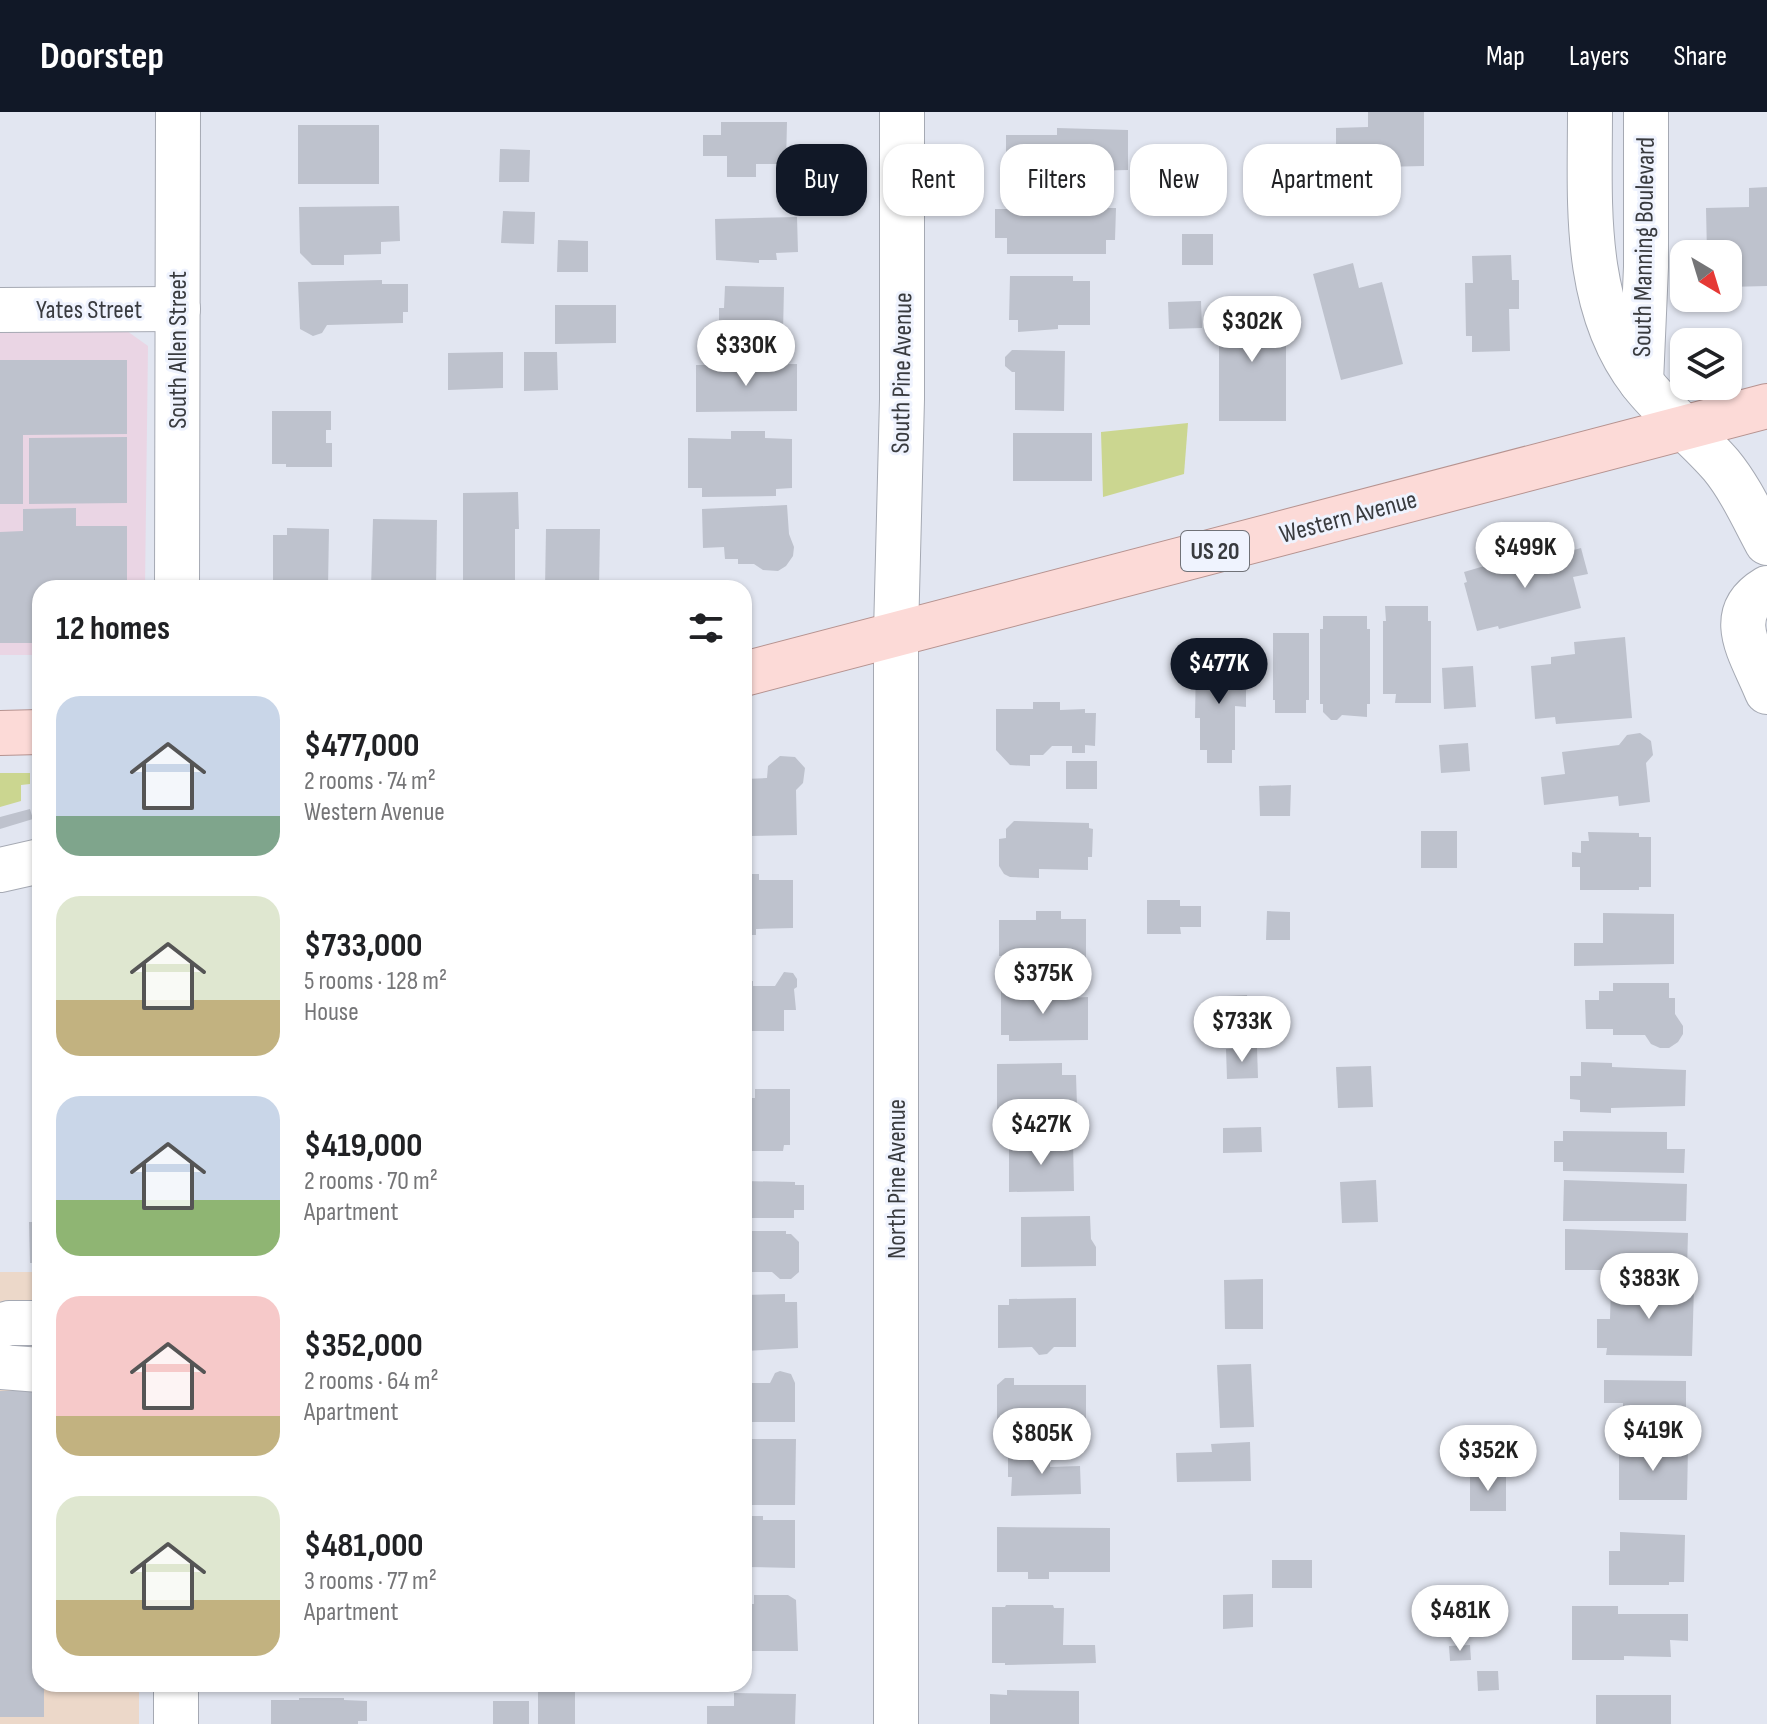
<!DOCTYPE html>
<meta charset="utf-8">
<style>
:root{--surface:#fff;--page:#f2f2f2;--text:#202124;--muted:#757577;--accent:#111827}
body{margin:0;font-family:"Sofia Sans Condensed",sans-serif;background:var(--page);color:var(--text);height:100vh;display:flex;flex-direction:column;font-size:30px;white-space:nowrap}
*{box-sizing:border-box;margin:0}
p{font-size:26px;color:var(--muted)}
.icon{flex:none;width:44px;height:44px;fill:none;stroke:currentColor;stroke-width:2;stroke-linecap:round;stroke-linejoin:round}
.map{position:relative;flex:1;overflow:hidden}
.drawer{position:absolute;left:32px;top:468px;width:720px;height:1112px;display:flex;flex-direction:column;background:var(--surface);border-radius:24px;box-shadow:0 2px 6px #0004}
.drawer>*{flex:none}
.banner{position:absolute;left:776px;top:32px;width:760px;height:72px;display:flex;gap:16px}
.needle{width:52px;rotate:142deg}
.fabs{position:absolute;left:1670px;top:128px;display:grid;gap:16px}
.fabs a{display:grid;place-items:center;width:72px;height:72px;border-radius:16px;background:var(--surface);box-shadow:0 2px 6px #0004;font-size:40px}
.price{position:absolute;translate:-50% -68px;padding:0 18px;border-radius:28px;background:#fff;color:#222;font-size:26px;line-height:52px;filter:drop-shadow(0 2px 4px #0008)}
.price::after{content:'';position:absolute;left:50%;top:48px;width:24px;height:18px;margin-left:-12px;background:inherit;clip-path:polygon(0 0,100% 0,50% 100%)}
.price.selected{background:var(--accent);color:#fff}
ul{padding:0;list-style:none}
li{display:flex;align-items:center;gap:24px;height:200px;padding:0 24px}
li span{display:grid;place-items:center;flex:none;width:224px;height:160px;border-radius:24px;color:#555}
li>.icon{margin-inline-start:auto}
span .icon{width:96px;height:96px;fill:#fffc;stroke-width:1}
li b{font-size:34px}
h2{display:flex;justify-content:space-between;align-items:center;height:96px;padding:0 24px;font-size:34px}
.tag{padding:0 28px;border-radius:24px;background:var(--surface);box-shadow:0 2px 6px #0004;font-size:28px;line-height:72px}
.tag.selected{background:var(--accent);color:#fff}
header{display:flex;align-items:center;gap:48px;box-sizing:border-box;height:112px;padding:0 40px;background:var(--accent);color:#fff}
header strong{font-size:38px}
nav{display:flex;gap:44px;margin-inline-start:auto;font-size:28px}
.map>svg:first-child{display:block}
.commercial{fill:#ead5e4}
.education{fill:#ecd8c9}
.green{fill:#cbd690}
.building{fill:#bec2cd}
.lines{fill:none;stroke-linecap:round;stroke-linejoin:round}
.minor-casing{stroke:#a5a9b3;stroke-width:46}
.major-casing{stroke:#b69390;stroke-width:46}
.minor{stroke:#fff;stroke-width:44}
.major{stroke:#fcdad7;stroke-width:44}
.labels{text-anchor:middle;stroke-width:6;stroke-linejoin:round;paint-order:stroke}
.shield{fill:#eff3fe;stroke:#707278;stroke-width:2}
.shield-label{font-size:24px;font-weight:bold;fill:#393b3f}
.street-label{font-size:26px;fill:#393b3f;stroke:#eff3fe}
</style>
<header>
<strong>Doorstep</strong>
<nav><a>Map</a><a>Layers</a><a>Share</a></nav>
</header>
<div class="map">
<svg width="1767" height="1612" viewBox="0 0 1767 1612">
<rect width="100%" height="100%" fill="#e2e6f1"/>
<polygon class="commercial" points="120,214 148,234 145,476 40,476 40,543 0,543 0,215"/>
<polygon class="education" points="0,1160 40,1160 40,1572 139,1572 139,1612 0,1612"/>
<g class="green">
<polygon points="1188,311 1184,362 1103,385 1101,320"/>
<polygon points="0,661 30,661 30,672 21,673 21,689 0,695"/>
</g>
<g class="building">
<polygon points="1368,0 1424,0 1424,54 1336,56 1336,16 1368,15"/>
<polygon points="721,10 787,10 786,52 756,52 756,65 727,65 727,44 703,44 703,23 721,23"/>
<rect x="298" y="13" width="81" height="59"/>
<polygon points="1057,16 1128,18 1128,58 1088,59 1089,68 1056,68 1057,59 1006,59 1006,23 1057,23"/>
<polygon points="500,37 530,38 529,70 499,70"/>
<polygon points="1767,75 1767,174 1728,175 1728,142 1707,142 1706,96 1749,95 1749,76"/>
<polygon points="1106,92 1106,96 1116,96 1115,128 1106,128 1106,142 1007,142 1007,126 995,126 995,97 1007,97 1007,93"/>
<polygon points="399,94 400,129 381,130 381,142 344,143 344,153 312,153 300,141 299,95"/>
<polygon points="503,99 535,100 534,132 501,131"/>
<polygon points="797,105 798,140 776,141 777,148 759,148 759,151 716,148 715,107"/>
<rect x="1182" y="122" width="31" height="31"/>
<polygon points="558,128 588,129 588,160 557,160"/>
<polygon points="1511,143 1512,168 1519,168 1519,197 1509,197 1510,239 1472,240 1472,224 1466,224 1465,171 1473,171 1472,144"/>
<polygon points="1353,151 1359,176 1382,170 1403,252 1341,268 1313,162"/>
<polygon points="1010,164 1073,164 1073,169 1090,169 1090,213 1058,213 1058,217 1018,220 1018,208 1009,208"/>
<polygon points="382,168 382,172 408,172 408,200 403,200 403,211 327,213 322,221 313,224 300,217 298,170"/>
<polygon points="725,174 784,175 783,221 724,221 724,208 719,208 719,196 724,196"/>
<polygon points="1201,189 1202,216 1169,217 1168,190"/>
<polygon points="1239,190 1264,191 1264,199 1286,199 1286,309 1219,309 1219,199 1239,198"/>
<polygon points="555,193 616,193 616,231 555,232"/>
<polygon points="1012,238 1065,239 1064,299 1015,298 1015,260 1012,260 1005,254 1005,245"/>
<polygon points="503,240 503,276 448,278 448,241"/>
<polygon points="524,240 557,240 558,278 524,279"/>
<polygon points="0,248 127,248 127,322 23,323 23,392 0,392"/>
<polygon points="797,252 797,299 696,300 696,253"/>
<polygon points="272,299 331,299 331,318 326,318 326,331 332,331 332,355 286,355 286,352 272,352"/>
<polygon points="731,319 765,319 765,326 792,327 792,376 776,377 776,384 702,385 702,376 688,376 688,326 731,327"/>
<rect x="1013" y="321" width="79" height="48"/>
<polygon points="127,325 127,391 29,392 29,326"/>
<polygon points="518,380 519,417 515,417 515,476 463,476 463,381"/>
<polygon points="787,393 789,422 794,435 793,444 786,454 778,459 763,458 754,452 738,452 738,447 725,447 724,435 703,436 702,397"/>
<polygon points="76,396 76,414 127,414 127,476 40,476 40,531 0,531 0,420 23,419 23,397"/>
<polygon points="373,407 437,408 436,476 371,476"/>
<polygon points="287,416 329,417 328,476 273,476 273,423 287,423"/>
<polygon points="546,417 600,417 599,476 545,476"/>
<polygon points="1566,436 1567,440 1581,436 1588,462 1573,465 1581,496 1499,517 1498,514 1477,519 1464,471 1467,470 1464,460 1498,450 1501,461 1519,457 1517,449"/>
<polygon points="1385,494 1428,494 1428,509 1431,509 1431,591 1395,591 1396,582 1383,582 1383,509 1386,509"/>
<polygon points="1323,504 1367,504 1367,517 1370,517 1370,592 1367,592 1367,605 1342,603 1337,608 1331,608 1323,600 1323,592 1320,592 1320,517 1323,517"/>
<polygon points="1273,521 1309,521 1309,588 1306,588 1306,601 1275,601 1275,588 1273,588"/>
<polygon points="1625,525 1632,606 1556,612 1555,605 1535,607 1531,554 1551,552 1551,545 1575,542 1574,530"/>
<polygon points="1196,549 1246,549 1246,595 1235,594 1235,638 1232,638 1232,651 1207,651 1207,638 1200,638 1200,606 1195,606"/>
<polygon points="1473,554 1476,595 1444,597 1442,556"/>
<polygon points="1033,590 1060,590 1060,598 1085,597 1085,601 1096,601 1095,634 1085,633 1085,641 1072,641 1072,634 1052,634 1043,643 1030,643 1030,654 1010,653 996,638 996,597 1033,597"/>
<polygon points="1640,621 1651,629 1653,643 1646,651 1650,690 1619,694 1618,684 1544,693 1541,665 1565,662 1562,640 1619,633 1627,623"/>
<polygon points="1468,631 1470,659 1441,661 1439,633"/>
<polygon points="780,644 795,645 805,656 803,671 796,678 797,723 749,724 749,736 744,736 744,667 767,666 768,654"/>
<rect x="1066" y="649" width="31" height="28"/>
<polygon points="1291,673 1290,704 1260,704 1259,674"/>
<polygon points="30,697 33,707 0,717 0,705"/>
<polygon points="1014,709 1089,711 1089,716 1093,717 1092,745 1088,745 1088,758 1039,757 1039,766 1010,765 1004,762 999,754 999,727 1006,726 1006,717"/>
<rect x="1421" y="719" width="36" height="37"/>
<polygon points="1588,720 1639,721 1639,725 1651,725 1651,775 1639,775 1639,778 1580,778 1580,755 1572,755 1572,740 1581,741 1581,729 1589,729"/>
<polygon points="744,762 759,762 759,768 793,768 793,816 756,817 756,823 744,823"/>
<polygon points="1147,788 1180,788 1180,794 1201,794 1201,815 1180,815 1181,822 1147,822"/>
<polygon points="1036,799 1061,799 1061,807 1086,807 1086,848 1061,848 1062,851 1014,851 1008,844 999,844 999,808 1036,808"/>
<polygon points="1267,799 1290,800 1290,828 1266,828"/>
<polygon points="1603,801 1674,802 1674,852 1574,854 1574,831 1603,831"/>
<polygon points="784,860 793,861 797,867 797,875 794,877 796,898 784,898 784,919 744,919 744,869 753,869 753,874 775,874"/>
<polygon points="1613,871 1669,871 1669,886 1675,886 1675,902 1683,914 1683,922 1678,930 1669,936 1660,936 1651,932 1645,923 1613,923 1613,917 1586,917 1585,888 1599,888 1599,879 1613,879"/>
<polygon points="1001,874 1030,874 1030,882 1071,881 1071,886 1088,885 1088,928 1009,929 1009,923 1001,923"/>
<polygon points="1247,883 1248,901 1227,901 1226,884"/>
<polygon points="1257,902 1257,932 1226,933 1225,903"/>
<polygon points="1257,936 1258,966 1227,967 1226,937"/>
<polygon points="1581,950 1612,951 1612,955 1686,958 1685,994 1611,996 1611,1001 1580,1000 1580,988 1570,987 1570,964 1581,964"/>
<polygon points="1062,951 1062,963 1076,963 1077,994 1063,994 1063,1004 997,1006 997,952"/>
<polygon points="1371,954 1373,995 1338,996 1336,955"/>
<polygon points="755,977 790,977 790,1033 784,1033 783,1039 744,1039 744,986 755,986"/>
<polygon points="1261,1015 1262,1040 1223,1041 1223,1016"/>
<polygon points="1563,1019 1667,1020 1667,1037 1685,1037 1684,1061 1563,1059 1563,1050 1554,1050 1554,1029 1563,1029"/>
<polygon points="1073,1029 1074,1079 1009,1080 1009,1030"/>
<polygon points="1376,1068 1378,1110 1342,1111 1340,1070"/>
<polygon points="1564,1068 1687,1072 1686,1109 1563,1109"/>
<polygon points="744,1069 795,1070 795,1073 804,1073 804,1098 794,1098 794,1106 744,1106"/>
<polygon points="1090,1104 1091,1127 1096,1135 1096,1154 1021,1155 1021,1105"/>
<polygon points="29,1110 40,1110 40,1151 30,1151"/>
<polygon points="1565,1117 1688,1121 1687,1158 1565,1158"/>
<polygon points="744,1119 786,1119 786,1122 791,1122 799,1130 799,1160 791,1167 780,1167 772,1160 751,1160 751,1169 744,1169"/>
<polygon points="1263,1167 1263,1217 1225,1217 1224,1168"/>
<polygon points="1611,1173 1694,1174 1692,1244 1606,1243 1607,1236 1597,1236 1597,1207 1610,1207"/>
<polygon points="785,1182 785,1190 797,1190 798,1236 744,1239 744,1183"/>
<polygon points="1076,1186 1076,1235 1054,1235 1047,1242 1039,1243 1032,1235 998,1236 998,1193 1009,1193 1009,1187"/>
<polygon points="1251,1252 1254,1315 1220,1316 1217,1253"/>
<polygon points="780,1259 791,1262 795,1271 795,1310 744,1310 744,1271 770,1271 775,1261"/>
<polygon points="1005,1266 1014,1266 1014,1273 1086,1273 1086,1312 1076,1312 1076,1319 1008,1319 1008,1311 997,1311 997,1273"/>
<polygon points="1604,1268 1686,1269 1686,1316 1623,1315 1623,1291 1604,1291"/>
<polygon points="0,1279 40,1279 40,1572 44,1572 44,1605 0,1605"/>
<polygon points="744,1327 796,1327 795,1393 744,1393"/>
<polygon points="1250,1330 1251,1369 1177,1370 1176,1341 1212,1340 1211,1332"/>
<polygon points="1619,1334 1688,1334 1687,1388 1619,1388"/>
<polygon points="1008,1342 1050,1342 1050,1355 1080,1354 1081,1382 1011,1384 1012,1365 1008,1365"/>
<rect x="1470" y="1363" width="36" height="36"/>
<polygon points="744,1404 763,1404 763,1408 795,1408 795,1456 746,1455"/>
<polygon points="997,1415 1110,1416 1110,1460 1049,1460 1049,1467 1028,1467 1028,1460 997,1460"/>
<polygon points="1620,1420 1685,1423 1684,1470 1669,1470 1669,1473 1609,1473 1609,1439 1620,1439"/>
<rect x="1272" y="1448" width="40" height="28"/>
<polygon points="1253,1482 1253,1515 1223,1517 1223,1483"/>
<polygon points="754,1483 788,1483 796,1488 798,1539 744,1539 744,1492 754,1492"/>
<polygon points="1006,1493 1053,1493 1054,1496 1064,1496 1063,1533 1095,1533 1096,1551 1005,1553 1005,1551 992,1551 992,1495 1005,1495"/>
<polygon points="1572,1494 1618,1494 1618,1502 1688,1502 1688,1529 1670,1528 1671,1545 1624,1544 1624,1548 1572,1548"/>
<polygon points="1470,1533 1471,1548 1450,1549 1449,1534"/>
<polygon points="1477,1559 1498,1559 1499,1578 1478,1579"/>
<rect x="272" y="1572" width="59" height="4"/>
<rect x="538" y="1572" width="37" height="40"/>
<polygon points="1007,1578 1079,1579 1079,1612 990,1612 990,1582 1007,1583"/>
<polygon points="734,1581 796,1582 795,1612 707,1612 707,1594 734,1594"/>
<rect x="1596" y="1583" width="75" height="29"/>
<polygon points="299,1586 344,1586 344,1588 367,1589 367,1609 358,1609 358,1612 271,1612 271,1588 299,1588"/>
<rect x="493" y="1589" width="36" height="23"/>
</g>
<g class="lines">
<defs>
<g id="minor">
<path d="M1590 0C1590 90 1582 194 1641 270 1664 300 1696 324 1721 353 1740 376 1753 405 1767 431"/>
<polyline points="0,198 178,197"/>
<polyline points="1641,270 1646,155 1646,0"/>
<polyline points="177,476 178,0"/>
<path d="M1767 476C1722 503 1752 542 1767 580"/>
<polyline points="0,758 40,749"/>
<polyline points="0,1214 9,1211 40,1211"/>
<polyline points="0,1255 40,1258"/>
<polyline points="176,1612 176,1572"/>
<polyline points="896,1612 896,521 902,287 902,0"/>
</g>
<g id="major">
<polyline points="744,562 1767,294"/>
<polyline points="0,621 40,620"/>
</g>
</defs>
<use href="#minor" class="minor-casing"/>
<use href="#major" class="major-casing"/>
<use href="#minor" class="minor"/>
<use href="#major" class="major"/>
</g>
<g class="labels">
<rect class="shield" x="1181" y="419" width="68" height="40" rx="6"/>
<g class="shield-label">
<text x="1215" y="447">US 20</text>
</g>
<g class="street-label">
<text transform="translate(1643 135) rotate(-89)" y="9">South Manning Boulevard</text>
<text x="89" y="206">Yates Street</text>
<text transform="translate(177 238) rotate(-90)" y="9">South Allen Street</text>
<text transform="translate(901 261) rotate(-89)" y="9">South Pine Avenue</text>
<text transform="translate(1348 404) rotate(-15)" y="9">Western Avenue</text>
<text transform="translate(896 1067) rotate(-90)" y="9">North Pine Avenue</text>
</g>
</g>
</svg>
<div class="fabs">
<a><svg class="needle" viewBox="-14 -14 28 28"><path d="M0-13l5 13h-10z" fill="#e53935"/><path d="M0 13l5-13h-10z" fill="#757577"/></svg></a>
<a><svg class="icon" aria-label="layers" viewBox="0 0 24 24"><path d="M12 4l9 5-9 5-9-5zM3 14l9 5 9-5"/></svg></a>
</div>
<b class="price" style="left:1252px;top:252px">$302K</b>
<b class="price" style="left:746px;top:276px">$330K</b>
<b class="price" style="left:1525px;top:478px">$499K</b>
<b class="price selected" style="left:1219px;top:594px">$477K</b>
<b class="price" style="left:1043px;top:904px">$375K</b>
<b class="price" style="left:1242px;top:952px">$733K</b>
<b class="price" style="left:1041px;top:1055px">$427K</b>
<b class="price" style="left:1649px;top:1209px">$383K</b>
<b class="price" style="left:1653px;top:1361px">$419K</b>
<b class="price" style="left:1042px;top:1364px">$805K</b>
<b class="price" style="left:1488px;top:1381px">$352K</b>
<b class="price" style="left:1460px;top:1541px">$481K</b>
<div class="banner">
<a class="tag selected">Buy</a>
<a class="tag">Rent</a>
<a class="tag">Filters</a>
<a class="tag">New</a>
<a class="tag">Apartment</a>
</div>
<section class="drawer">
<h2>12 homes<svg class="icon" aria-label="filters" viewBox="0 0 24 24"><path d="M4 7h16M4 17h16"/><circle cx="9" cy="7" r="2"/><circle cx="15" cy="17" r="2"/></svg></h2>
<ul>
<li><span style="background:linear-gradient(#c9d6e8 75%,#7fa58c 0)"><svg class="icon" aria-label="home" viewBox="0 0 24 24"><path d="M3 11l9-7 9 7M6 9v11h12V9"/></svg></span><div><b>$477,000</b><p>2 rooms · 74 m²</p><p>Western Avenue</p></div></li>
<li><span style="background:linear-gradient(#dfe7d0 65%,#c2b280 0)"><svg class="icon" aria-label="home" viewBox="0 0 24 24"><path d="M3 11l9-7 9 7M6 9v11h12V9"/></svg></span><div><b>$733,000</b><p>5 rooms · 128 m²</p><p>House</p></div></li>
<li><span style="background:linear-gradient(#c9d6e8 65%,#8fb573 0)"><svg class="icon" aria-label="home" viewBox="0 0 24 24"><path d="M3 11l9-7 9 7M6 9v11h12V9"/></svg></span><div><b>$419,000</b><p>2 rooms · 70 m²</p><p>Apartment</p></div></li>
<li><span style="background:linear-gradient(#f6c9c9 75%,#c2b280 0)"><svg class="icon" aria-label="home" viewBox="0 0 24 24"><path d="M3 11l9-7 9 7M6 9v11h12V9"/></svg></span><div><b>$352,000</b><p>2 rooms · 64 m²</p><p>Apartment</p></div></li>
<li><span style="background:linear-gradient(#dfe7d0 65%,#c2b280 0)"><svg class="icon" aria-label="home" viewBox="0 0 24 24"><path d="M3 11l9-7 9 7M6 9v11h12V9"/></svg></span><div><b>$481,000</b><p>3 rooms · 77 m²</p><p>Apartment</p></div></li>
</ul>
</section>
</div>
